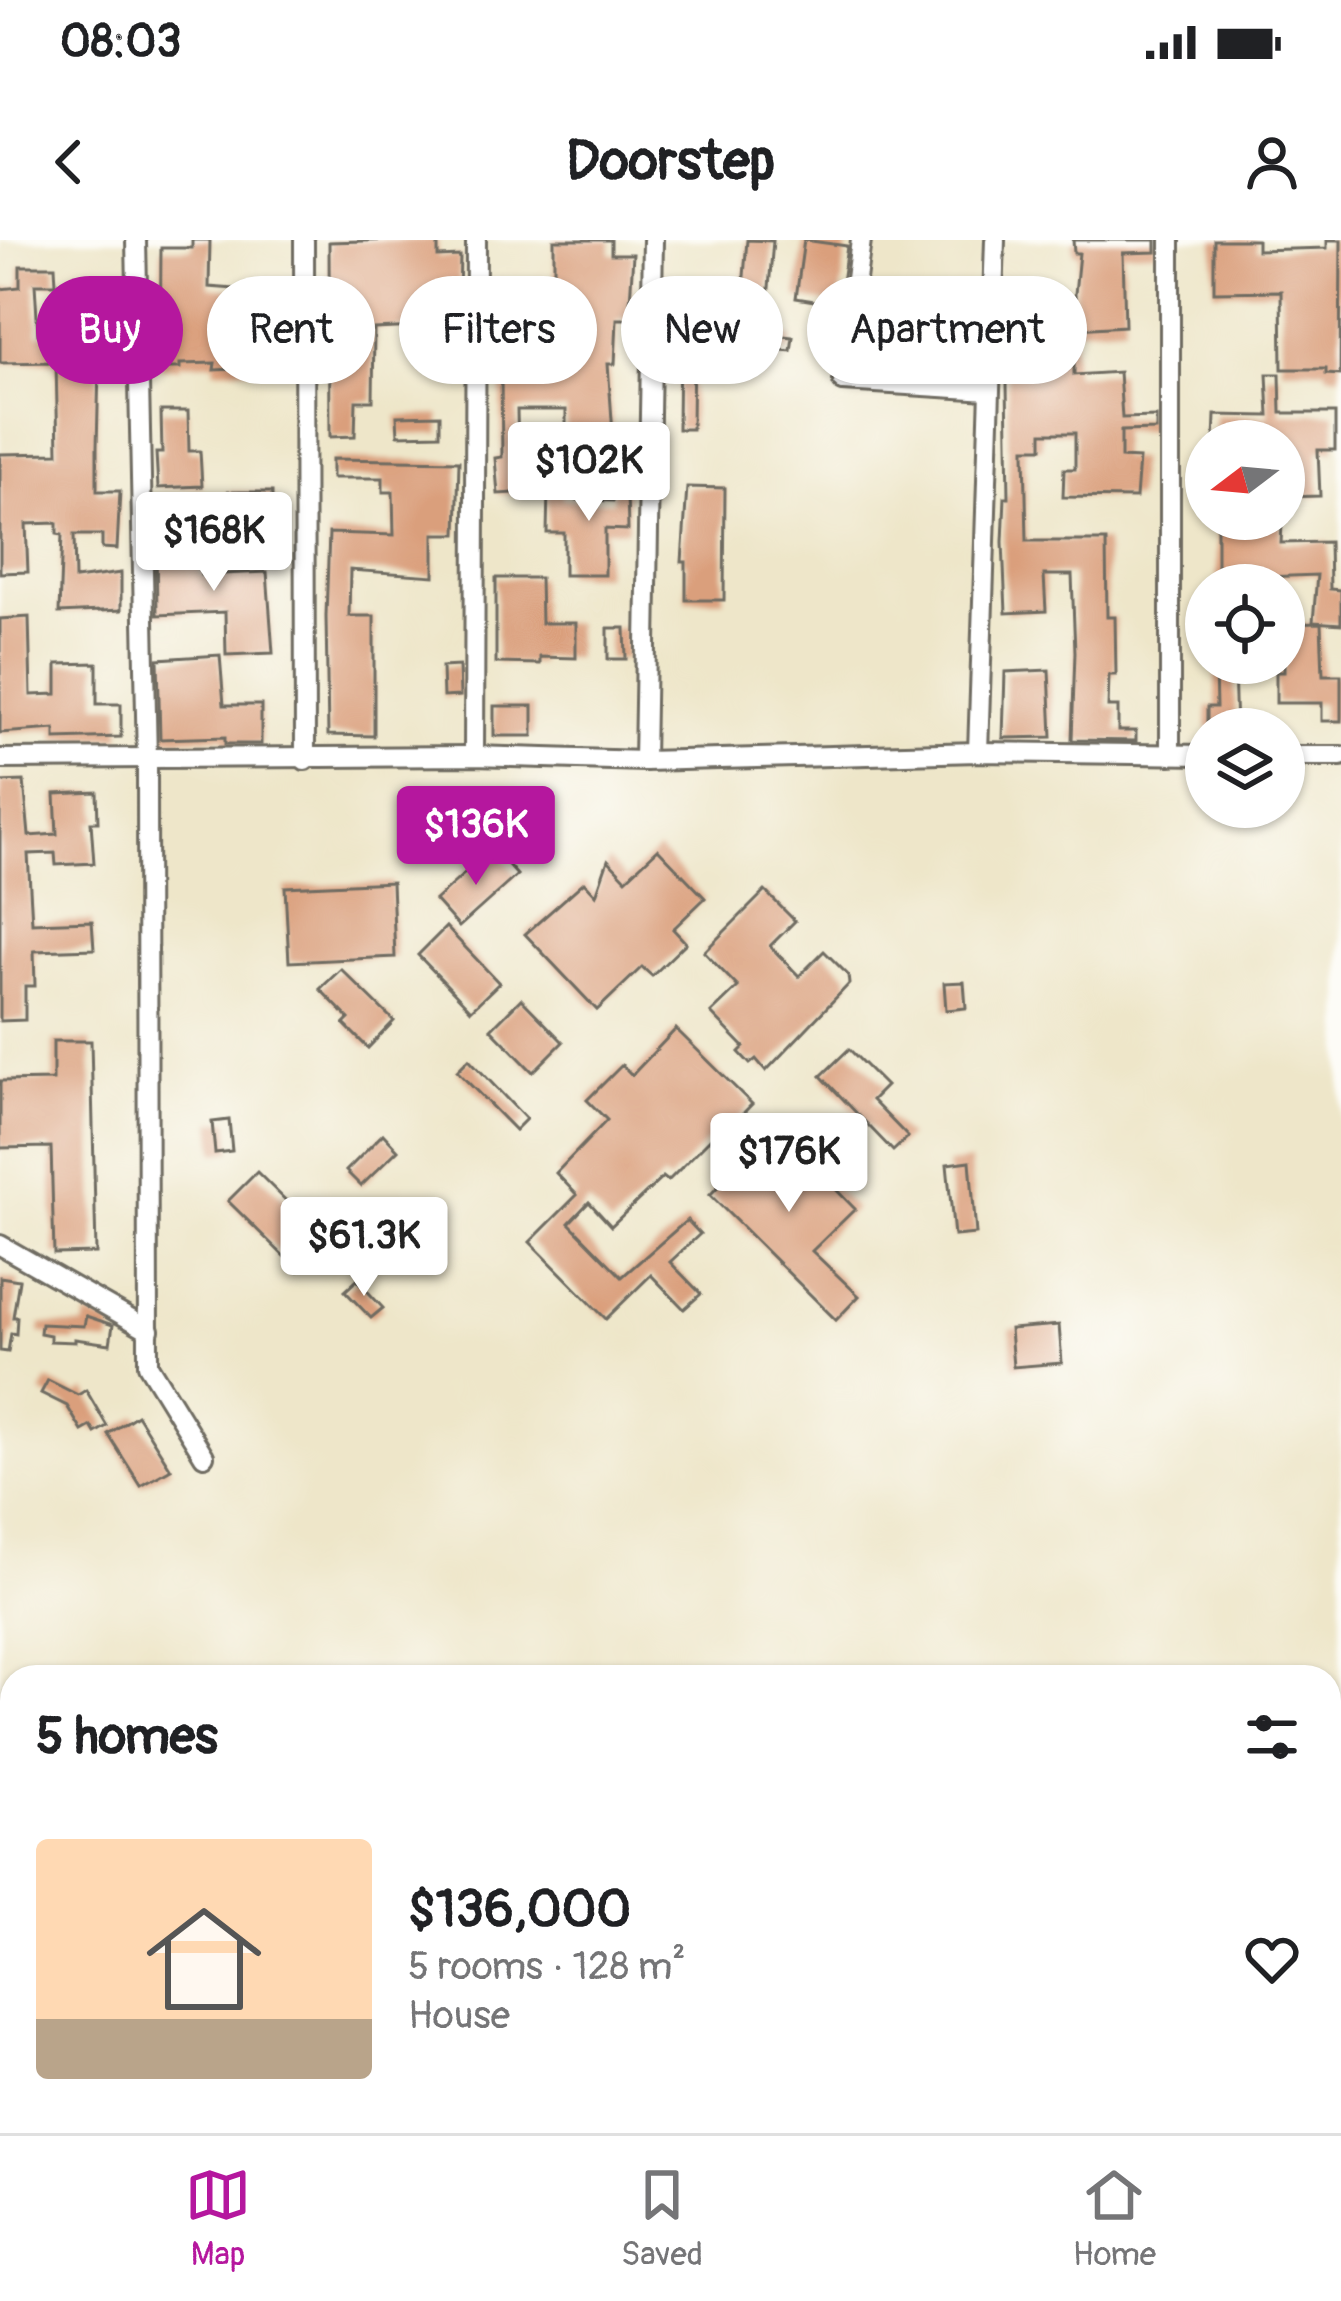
<!DOCTYPE html>
<meta charset="utf-8">
<style>
:root{--surface:#fff;--page:#f6f6f6;--text:#202124;--muted:#757577;--line:#e0e0e0;--accent:#b5179e}
body{margin:0;font-family:Pangolin,sans-serif;background:var(--page);color:var(--text);height:100vh;display:flex;flex-direction:column;font-size:45px;white-space:nowrap}
*{box-sizing:border-box;margin:0}
p{font-size:39px;color:var(--muted)}
.icon{flex:none;width:66px;height:66px;fill:none;stroke:currentColor;stroke-width:2;stroke-linecap:round;stroke-linejoin:round}
.map{position:relative;flex:1;overflow:hidden}
.sheet{position:absolute;left:0px;top:1425px;width:1341px;height:468px;display:flex;flex-direction:column;background:var(--surface);border-radius:36px 36px 0 0;box-shadow:0 3px 9px #0004}
.sheet>*{flex:none}
.guide{position:absolute;left:36px;top:36px;width:1269px;height:108px;display:flex;gap:24px}
.needle{width:78px;rotate:254deg}
.fabs{position:absolute;left:1185px;top:180px;display:grid;gap:24px}
.fabs a{display:grid;place-items:center;width:120px;height:120px;border-radius:50%;background:var(--surface);box-shadow:0 3px 9px #0004;font-size:60px}
.price{position:absolute;translate:-50% -102px;padding:0 27px;border-radius:12px;background:#fff;color:#222;font-size:39px;line-height:78px;filter:drop-shadow(0 3px 6px #0008)}
.price::after{content:'';position:absolute;left:50%;top:72px;width:36px;height:27px;margin-left:-18px;background:inherit;clip-path:polygon(0 0,100% 0,50% 100%)}
.price.on{background:var(--accent);color:#fff}
ul{padding:0;list-style:none}
li{display:flex;align-items:center;gap:36px;height:300px;padding:0 36px}
li+li{border-top:3px solid var(--line)}
li span{display:grid;place-items:center;flex:none;width:336px;height:240px;border-radius:12px;color:#555}
li>.icon{margin-inline-start:auto}
span .icon{width:144px;height:144px;fill:#fffc;stroke-width:1}
li b{font-size:51px}
h2{display:flex;justify-content:space-between;align-items:center;height:144px;padding:0 36px;font-size:51px}
.chip{padding:0 42px;border-radius:54px;background:var(--surface);box-shadow:0 3px 9px #0004;font-size:42px;line-height:108px}
.chip.on{background:var(--accent);color:#fff}
.status{display:flex;justify-content:space-between;align-items:center;height:84px;padding:0 60px;background:var(--surface);direction:ltr}
.status svg{height:33px;fill:currentColor}
header{display:flex;justify-content:space-between;align-items:center;height:156px;padding:0 36px;background:var(--surface);font-size:54px;font-weight:700}
.dock{display:flex;justify-content:space-around;align-items:center;height:168px;border-top:3px solid var(--line);background:var(--surface);font-size:33px;color:var(--muted)}
.dock a{display:grid;justify-items:center;gap:6px}
.dock .on{color:var(--accent)}
.map>svg:first-child{display:block}
.building{fill:#da9f7c;fill-rule:evenodd}
.lines{fill:none;stroke-linecap:round;stroke-linejoin:round}
.street-casing{stroke:#6f6c62;stroke-width:24}
.street{stroke:#fff;stroke-width:18}
</style>
<div class="status"><b>08:03</b><svg viewBox="0 0 49 12"><path d="M0 12V9h3v3zM5 12V6h3v6zM10 12V3h3v9zM15 12V0h3v12zM26 1h20v11H26zM47 4h2v5h-2z"/></svg></div>
<header><svg class="icon" aria-label="back" viewBox="0 0 24 24"><path d="M15 5l-7 7 7 7"/></svg>Doorstep<svg class="icon" aria-label="person" viewBox="0 0 24 24"><circle cx="12" cy="8" r="4"/><path d="M4 21q1-7 8-7t8 7"/></svg></header>
<div class="map">
<svg width="1341" height="1893" viewBox="0 0 1341 1893">
<rect width="100%" height="100%" fill="#fdfcf7"/>
<filter id="ink" filterUnits="userSpaceOnUse"><feTurbulence type="fractalNoise" baseFrequency=".00833" numOctaves="2"/><feDisplacementMap in="SourceGraphic" scale="24" xChannelSelector="R" yChannelSelector="G"/><feConvolveMatrix kernelMatrix="1 2 1 2 8 2 1 2 1" color-interpolation-filters="sRGB"/></filter>
<filter id="wash" filterUnits="userSpaceOnUse"><feTurbulence type="fractalNoise" baseFrequency=".004" numOctaves="4" result="noise"/><feDisplacementMap in="SourceGraphic" scale="48" xChannelSelector="R" yChannelSelector="G"/><feGaussianBlur stdDeviation="2.7" result="paint"/><feColorMatrix in="noise" values="0 0 0 0 0 0 0 0 0 0 0 0 0 0 0 0 0 1.4 0 .05"/><feComposite in="paint" operator="in"/></filter>
<g filter="url(#wash)">
<rect width="100%" height="100%" fill="#eee6c9"/>
<g id="blocks">
<g class="building">
<path d="M192 0H210L209 47 277 52 276 45 290 44V127L214 130 215 123 180 124V128H160L161 8H192ZM273 64 274 91 246 92V65Z"/>
<polygon points="400,0 438,0 438,17 460,16 458,89 441,89 441,86 374,89 373,161 356,161 355,196 330,197 329,2"/>
<polygon points="554,0 611,0 611,14 633,14 629,79 617,79 615,124 608,124 614,208 566,208 566,170 517,170 518,215 544,215 545,251 498,254 495,218 502,217 501,135 566,134 568,88 499,85 501,48 554,50"/>
<polygon points="747,0 773,1 765,94 793,97 791,111 735,106 738,73 741,73"/>
<polygon points="804,0 847,6 839,65 796,58"/>
<polygon points="1073,0 1156,0 1156,12 1123,13 1125,86 1077,89 1075,54 1079,13 1074,13"/>
<polygon points="1214,0 1257,0 1257,10 1327,8 1327,0 1341,0 1340,135 1326,134 1326,129 1282,129 1281,51 1214,52"/>
<polygon points="20,26 55,26 56,44 35,44 38,94 95,92 95,76 122,75 124,127 99,128 97,207 97,251 120,251 117,309 102,308 102,295 74,295 75,339 121,333 121,370 59,373 62,295 57,294 57,283 26,284 28,332 0,333 0,214 58,213 56,122 0,123 0,49 20,47"/>
<polygon points="1006,87 1074,90 1074,135 1119,132 1122,178 1156,177 1156,190 1121,191 1121,218 1139,219 1136,258 1063,257 1064,229 1075,229 1075,193 1042,193 1042,208 1025,208 1025,212 1027,301 1106,301 1107,377 1115,377 1116,435 1109,435 1108,467 1118,467 1118,491 1136,491 1136,501 1072,500 1075,412 1072,335 1044,335 1046,371 1006,373 1003,302 1005,257 1009,257"/>
<polygon points="679,99 693,99 692,189 678,189"/>
<polygon points="1267,134 1280,134 1281,173 1335,173 1335,210 1318,210 1320,256 1284,257 1284,201 1214,201 1215,175 1269,176"/>
<polygon points="161,171 188,171 189,211 200,211 202,246 158,248 156,213 162,213"/>
<polygon points="440,175 440,194 398,195 397,176"/>
<polygon points="612,215 626,215 628,290 605,289 605,335 564,335 564,293 547,293 548,250 562,250 562,259 613,261"/>
<polygon points="332,219 459,221 457,294 434,294 434,336 350,330 349,376 374,376 374,496 328,495 326,376 329,293 394,295 393,252 383,252 383,238 332,238"/>
<polygon points="687,247 725,248 724,360 686,360 686,322 682,322"/>
<polygon points="228,252 272,252 272,288 228,289"/>
<polygon points="1217,279 1231,279 1231,284 1282,284 1281,303 1329,302 1330,349 1341,350 1341,384 1313,382 1317,335 1237,338 1237,345 1217,345"/>
<polygon points="200,294 201,335 267,332 273,413 226,415 225,372 157,375 156,295"/>
<polygon points="496,338 540,338 541,383 576,383 576,418 540,417 540,424 496,423"/>
<polygon points="29,377 31,455 57,454 57,424 97,423 97,464 121,464 121,497 55,499 55,489 0,493 0,379"/>
<polygon points="1321,383 1323,435 1341,435 1341,481 1322,481 1322,463 1276,463 1276,432 1284,432 1284,384"/>
<polygon points="608,388 625,388 626,419 608,419"/>
<polygon points="220,415 224,465 261,465 261,504 225,504 225,497 160,499 158,419"/>
<polygon points="459,426 460,456 443,457 442,427"/>
<polygon points="1215,429 1234,429 1236,489 1207,489 1207,467 1216,467"/>
<polygon points="1049,430 1052,497 1003,498 1005,432"/>
<rect x="494" y="466" width="39" height="30"/>
<polygon points="24,541 29,596 57,594 55,554 97,552 98,582 91,582 94,623 56,625 55,613 28,614 32,683 92,681 94,709 34,711 35,746 25,746 25,780 0,781 0,542"/>
<polygon points="493,608 517,635 459,687 435,660"/>
<polygon points="658,609 705,658 673,689 686,703 652,736 642,727 597,770 525,694 584,642 596,655 608,620 626,639"/>
<polygon points="392,642 395,717 289,722 285,647"/>
<polygon points="765,651 795,681 770,706 799,736 824,711 848,735 849,744 766,831 756,819 750,824 739,812 744,807 711,773 738,747 704,712"/>
<polygon points="446,687 499,743 471,770 418,715"/>
<polygon points="341,729 394,781 368,808 344,784 349,779 320,749"/>
<polygon points="964,742 966,768 946,770 944,743"/>
<polygon points="521,759 563,802 533,832 491,789"/>
<polygon points="676,789 752,864 721,896 717,892 668,941 663,937 611,986 589,962 569,983 622,1037 687,980 700,994 670,1022 701,1054 684,1069 651,1035 606,1079 530,1002 577,955 556,933 607,880 587,860 622,825 632,835"/>
<polygon points="53,801 91,801 96,1013 54,1014 51,907 0,908 0,841 53,840"/>
<polygon points="849,809 886,846 872,860 908,897 893,911 821,836"/>
<polygon points="469,819 526,879 515,890 457,831"/>
<polygon points="229,880 232,911 215,913 212,882"/>
<polygon points="775,887 855,969 812,1011 859,1056 836,1080 710,955"/>
<polygon points="383,894 398,910 361,946 346,931"/>
<polygon points="970,921 976,994 954,996 947,924"/>
<polygon points="257,932 328,1002 299,1031 228,961"/>
<polygon points="0,1037 19,1040 13,1077 17,1077 16,1094 11,1093 8,1112 0,1111"/>
<polygon points="357,1040 383,1068 371,1078 345,1051"/>
<polygon points="86,1076 113,1085 110,1104 75,1099 75,1102 50,1101 50,1095 40,1093 41,1084 84,1086"/>
<polygon points="1059,1085 1062,1123 1013,1127 1010,1089"/>
<polygon points="48,1140 78,1155 86,1150 107,1186 95,1193 91,1186 82,1191 67,1166 41,1153"/>
<polygon points="137,1175 171,1229 141,1246 108,1194"/>
</g>
</g>
</g>
<g filter="url(#ink)">
<use href="#blocks" fill-opacity="0" stroke="#6f6c62" stroke-width="3"/>
<g class="lines">
<defs>
<g id="street">
<polyline points="136,0 147,521 148,1125 204,1216"/>
<polyline points="304,0 305,520"/>
<polyline points="861,0 843,141 989,150"/>
<polyline points="1170,0 1170,515"/>
<polyline points="978,512 995,0"/>
<polyline points="474,516 476,0"/>
<polyline points="1284,516 1341,516"/>
<polyline points="0,519 474,516 644,521 978,512 1206,515"/>
<polyline points="644,521 653,0"/>
<polyline points="0,1005 149,1090"/>
</g>
</defs>
<use href="#street" class="street-casing"/>
<use href="#street" class="street"/>
</g>
</g>
</svg>
<div class="fabs">
<a><svg class="needle" viewBox="-14 -14 28 28"><path d="M0-13l5 13h-10z" fill="#e53935"/><path d="M0 13l5-13h-10z" fill="#757577"/></svg></a>
<a><svg class="icon" aria-label="locate" viewBox="0 0 24 24"><circle cx="12" cy="12" r="6"/><path d="M12 2v4M12 18v4M2 12h4M18 12h4"/></svg></a>
<a><svg class="icon" aria-label="layers" viewBox="0 0 24 24"><path d="M12 4l9 5-9 5-9-5zM3 14l9 5 9-5"/></svg></a>
</div>
<b class="price" style="left:589px;top:284px">$102K</b>
<b class="price" style="left:214px;top:354px">$168K</b>
<b class="price on" style="left:476px;top:648px">$136K</b>
<b class="price" style="left:789px;top:975px">$176K</b>
<b class="price" style="left:364px;top:1059px">$61.3K</b>
<div class="guide">
<a class="chip on">Buy</a>
<a class="chip">Rent</a>
<a class="chip">Filters</a>
<a class="chip">New</a>
<a class="chip">Apartment</a>
</div>
<section class="sheet">
<h2>5 homes<svg class="icon" aria-label="filters" viewBox="0 0 24 24"><path d="M4 7h16M4 17h16"/><circle cx="9" cy="7" r="2"/><circle cx="15" cy="17" r="2"/></svg></h2>
<ul>
<li><span style="background:linear-gradient(#ffd9b3 75%,#b9a48a 0)"><svg class="icon" aria-label="home" viewBox="0 0 24 24"><path d="M3 11l9-7 9 7M6 9v11h12V9"/></svg></span><div><b>$136,000</b><p>5 rooms · 128 m²</p><p>House</p></div><svg class="icon" aria-label="heart" viewBox="0 0 24 24"><path d="M12 20l-8-8c-3-5 5-10 8-4 3-6 11-1 8 4z"/></svg></li>
</ul>
</section>
</div>
<nav class="dock">
<a class="on"><svg class="icon" aria-label="map" viewBox="0 0 24 24"><path d="M3 6l6-2 6 2 6-2v14l-6 2-6-2-6 2zM9 4v14M15 6v14"/></svg>Map</a>
<a><svg class="icon" aria-label="saved" viewBox="0 0 24 24"><path d="M7 4h10v16l-5-4-5 4z"/></svg>Saved</a>
<a><svg class="icon" aria-label="home" viewBox="0 0 24 24"><path d="M3 11l9-7 9 7M6 9v11h12V9"/></svg>Home</a>
</nav>
